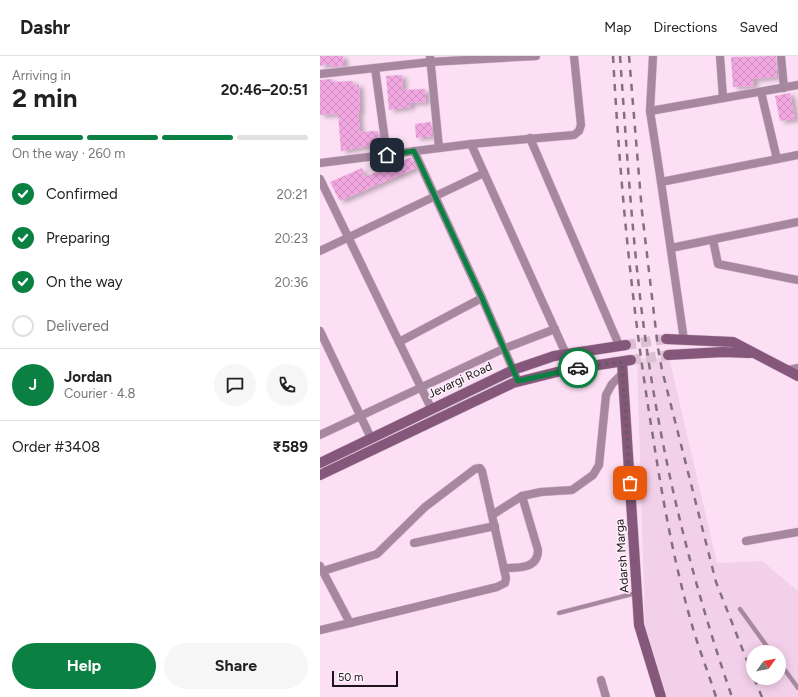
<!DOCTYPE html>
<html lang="en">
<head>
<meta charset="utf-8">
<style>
	body { margin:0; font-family:Figtree,sans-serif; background:#f6f6f6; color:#222; height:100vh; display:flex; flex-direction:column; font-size:15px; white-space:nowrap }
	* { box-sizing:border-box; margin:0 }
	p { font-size:13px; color:#767676 }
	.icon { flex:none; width:22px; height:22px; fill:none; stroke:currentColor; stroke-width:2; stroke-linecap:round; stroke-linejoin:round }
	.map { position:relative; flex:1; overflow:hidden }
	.drawer { display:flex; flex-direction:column; background:#fff; width:320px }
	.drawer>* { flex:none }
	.needle { width:26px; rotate:57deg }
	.buttons { position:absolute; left:426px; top:589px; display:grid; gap:8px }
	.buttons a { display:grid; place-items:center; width:40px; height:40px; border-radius:50%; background:#fff; box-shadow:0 2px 10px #0003; font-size:20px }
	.scale { position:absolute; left:12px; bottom:10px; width:66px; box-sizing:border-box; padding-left:4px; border:2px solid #1d131a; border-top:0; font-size:11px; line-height:14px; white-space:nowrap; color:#1d131a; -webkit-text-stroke:3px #fef2fb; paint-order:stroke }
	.pin { position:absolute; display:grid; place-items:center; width:34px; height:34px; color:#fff; margin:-17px; border-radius:8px; box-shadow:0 2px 6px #0006 }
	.courier { position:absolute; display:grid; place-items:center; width:40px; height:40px; margin:-20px; border:3px solid #0b8043; border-radius:50%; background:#fff; color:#222; box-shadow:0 1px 5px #0007 }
	.summary em { font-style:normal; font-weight:700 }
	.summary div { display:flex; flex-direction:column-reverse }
	.summary { display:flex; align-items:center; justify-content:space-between; height:68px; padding:0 12px }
	h1 { font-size:26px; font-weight:700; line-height:30px }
	.bar { display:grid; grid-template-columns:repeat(4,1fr); gap:6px 4px; align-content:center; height:48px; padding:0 12px }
	.bar i { height:5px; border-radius:3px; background:#e0e0e0 }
	.bar .selected { background:#0b8043 }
	.bar p { grid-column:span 4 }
	.line { display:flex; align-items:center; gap:10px; padding:0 12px; border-top:1px solid #e0e0e0 }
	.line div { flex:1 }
	.round { display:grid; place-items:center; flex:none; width:42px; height:42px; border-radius:21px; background:#f6f6f6 }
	ol { padding:0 12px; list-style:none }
	li { display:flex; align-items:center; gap:12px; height:44px }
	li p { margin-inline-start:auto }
	li .icon { padding:4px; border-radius:50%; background:#0b8043; color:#fff; stroke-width:4 }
	li:last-child { color:#767676 }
	li i { width:22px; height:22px; border:2px solid #e0e0e0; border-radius:50% }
	.cta { display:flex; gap:8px; margin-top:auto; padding:8px 12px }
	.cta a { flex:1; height:46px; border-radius:24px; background:#0b8043; color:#fff; font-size:16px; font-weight:700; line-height:46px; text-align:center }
	.cta a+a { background:#f6f6f6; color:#222 }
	header { display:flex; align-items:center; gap:24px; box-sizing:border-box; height:56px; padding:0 20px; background:#fff; border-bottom:1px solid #e0e0e0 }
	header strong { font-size:19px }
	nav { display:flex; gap:22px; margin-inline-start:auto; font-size:14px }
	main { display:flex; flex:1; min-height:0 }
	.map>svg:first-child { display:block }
	.built { fill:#f3d0ea; fill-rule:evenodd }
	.building { fill:url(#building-cross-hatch); filter:url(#shadow) }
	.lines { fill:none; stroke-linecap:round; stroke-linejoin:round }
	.secondary-tunnel { stroke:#dbc0d3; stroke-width:10; stroke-dasharray:10 5; stroke-linecap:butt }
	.service-casing { stroke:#d8bed1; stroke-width:5 }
	.minor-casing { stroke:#d8bed1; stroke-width:9 }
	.secondary-casing { stroke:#d8bed1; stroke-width:11 }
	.service { stroke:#a7879f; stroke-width:4 }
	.minor { stroke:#a7879f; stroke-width:8 }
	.secondary { stroke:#85587b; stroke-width:10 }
	.rail { stroke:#83707e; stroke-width:2.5; stroke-dasharray:7 7; stroke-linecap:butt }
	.done { stroke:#6b5a66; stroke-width:4; stroke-dasharray:0 7.2 }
	.route { stroke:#0b8043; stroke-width:5 }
	.labels { text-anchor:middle; stroke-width:3; stroke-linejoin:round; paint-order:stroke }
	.street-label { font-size:12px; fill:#1d131a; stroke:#fef2fb }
</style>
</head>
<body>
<header>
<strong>Dashr</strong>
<nav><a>Map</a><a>Directions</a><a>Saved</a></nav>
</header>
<main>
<section class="drawer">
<div class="summary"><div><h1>2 min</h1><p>Arriving in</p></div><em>20:46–20:51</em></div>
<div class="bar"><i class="selected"></i><i class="selected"></i><i class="selected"></i><i></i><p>On the way · 260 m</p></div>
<ol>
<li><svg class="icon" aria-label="check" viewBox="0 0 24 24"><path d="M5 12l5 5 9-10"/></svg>Confirmed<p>20:21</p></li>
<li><svg class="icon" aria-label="check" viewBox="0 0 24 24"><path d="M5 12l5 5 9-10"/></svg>Preparing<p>20:23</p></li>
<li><svg class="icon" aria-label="check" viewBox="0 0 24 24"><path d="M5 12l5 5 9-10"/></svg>On the way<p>20:36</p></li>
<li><i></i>Delivered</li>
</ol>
<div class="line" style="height:72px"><b class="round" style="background:#0b8043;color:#fff">J</b><div><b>Jordan</b><p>Courier · 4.8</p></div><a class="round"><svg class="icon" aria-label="chat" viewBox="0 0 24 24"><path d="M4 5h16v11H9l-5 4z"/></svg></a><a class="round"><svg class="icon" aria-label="phone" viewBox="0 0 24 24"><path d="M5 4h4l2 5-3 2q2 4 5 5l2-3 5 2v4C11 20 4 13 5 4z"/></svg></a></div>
<div class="line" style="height:52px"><div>Order #3408</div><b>₹589</b></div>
<div class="cta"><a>Help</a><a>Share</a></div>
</section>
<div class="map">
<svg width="478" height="641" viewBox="0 0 478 641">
	<defs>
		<pattern id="building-cross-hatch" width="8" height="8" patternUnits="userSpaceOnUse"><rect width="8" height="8" fill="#f1a7e0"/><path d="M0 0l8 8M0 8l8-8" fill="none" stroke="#ce8fc0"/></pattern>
		<filter id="shadow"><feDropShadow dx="4.5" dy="2.5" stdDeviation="2" flood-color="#0004"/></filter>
	</defs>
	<rect width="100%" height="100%" fill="#fcdff4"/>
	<path class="built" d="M349,301l48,206 45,-2 36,30v106h-131l-22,-72 -8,-266zM433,596h26v26h-26z"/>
	<g class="building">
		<polygon points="0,0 23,0 24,10 10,11 10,8 0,10"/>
		<polygon points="456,0 457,21 433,23 434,30 413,31 411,1"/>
		<polygon points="82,19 83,34 105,33 106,46 90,47 91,51 69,54 66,20"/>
		<polygon points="12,23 13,26 33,25 34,30 39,28 40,56 38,57 40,76 58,75 60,88 21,95 18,58 0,59 0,24"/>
		<polygon points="470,37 475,63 460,65 455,40"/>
		<polygon points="111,66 112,80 96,82 95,68"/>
		<polygon points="91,101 96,112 20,145 10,126 42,112 45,121"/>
	</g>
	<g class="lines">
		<g class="secondary-tunnel">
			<polyline points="306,289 346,283"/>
			<polyline points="311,304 348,299"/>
		</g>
		<defs>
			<g id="service">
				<polyline points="420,553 451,596"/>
				<polyline points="239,557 316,537"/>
				<polyline points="459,606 478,632"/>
			</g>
			<g id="minor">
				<polyline points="110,0 119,92"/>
				<polyline points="333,0 330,55 341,126"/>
				<polyline points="400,0 403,42"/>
				<polyline points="461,0 464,32"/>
				<polyline points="55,12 67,99"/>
				<polyline points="0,18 110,6 216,0"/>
				<polyline points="441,36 457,103"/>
				<polyline points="330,55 478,29"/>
				<polyline points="210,82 299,289"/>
				<polyline points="151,88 246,298"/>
				<polyline points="94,95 162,242 198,325"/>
				<polyline points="0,107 151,88 254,79 259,75 261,69 254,0"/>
				<polyline points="0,123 111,352"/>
				<polyline points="393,184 398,208 478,224"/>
				<polyline points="351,192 478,166"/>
				<polyline points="0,195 164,117"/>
				<polyline points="0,275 51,382"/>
				<polyline points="364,284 341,126 478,99"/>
				<polyline points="79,286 162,242"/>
				<polyline points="468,314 478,312"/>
				<polyline points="0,379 183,293 235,273"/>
				<polyline points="172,459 202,440 221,436 252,434 273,419 279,409 286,339 292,328 303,317"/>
				<polyline points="426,485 478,476"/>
				<polyline points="94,487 175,470"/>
				<path d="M184,512c14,0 34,1 34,-18l-16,-54"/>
				<polyline points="3,515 57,498 105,451 155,413 160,412 162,415 186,522 185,527 177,531 30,567"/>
				<polyline points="0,574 30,567 0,510"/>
				<polyline points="281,624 286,641"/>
			</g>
			<g id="secondary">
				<polyline points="346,283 413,286 478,320"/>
				<polyline points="348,299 403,296 430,297"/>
				<polyline points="302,306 319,569 341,641"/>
				<polyline points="0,407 193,314 234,300 306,289"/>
				<polyline points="0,419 193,327 245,314 311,304"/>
			</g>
		</defs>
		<use href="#service" class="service-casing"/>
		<use href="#minor" class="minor-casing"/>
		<use href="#secondary" class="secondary-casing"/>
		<use href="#service" class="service"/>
		<use href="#minor" class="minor"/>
		<use href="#secondary" class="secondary"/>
		<g class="rail">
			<path d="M293,0c7,128 19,254 40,381 10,65 22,131 41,195 7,22 15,43 22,65"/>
			<path d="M300,0c6,83 11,166 21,249 16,134 47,265 91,392"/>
			<polyline points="309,0 322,156 338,292 342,314 396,526 433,620"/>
			<polyline points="434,622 442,641"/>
		</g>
	</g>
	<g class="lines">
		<polyline class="done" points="258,312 302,306 310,427"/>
		<polyline class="route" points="67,99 94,95 162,242 198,325 258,312"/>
	</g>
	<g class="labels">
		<g class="street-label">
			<text transform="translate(140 324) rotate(-25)" y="4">Jevargi Road</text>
			<text transform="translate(302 500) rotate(-94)" y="4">Adarsh Marga</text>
		</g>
	</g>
</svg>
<div class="buttons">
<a><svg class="needle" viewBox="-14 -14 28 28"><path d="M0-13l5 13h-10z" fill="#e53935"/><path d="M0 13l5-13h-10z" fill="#767676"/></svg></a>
</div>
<div class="scale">50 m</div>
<div class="pin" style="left:310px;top:427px;background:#ea580c"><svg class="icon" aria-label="bag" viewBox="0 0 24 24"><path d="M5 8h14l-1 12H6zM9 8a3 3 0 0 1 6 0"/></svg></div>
<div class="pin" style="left:67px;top:99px;background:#1f2937"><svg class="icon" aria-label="home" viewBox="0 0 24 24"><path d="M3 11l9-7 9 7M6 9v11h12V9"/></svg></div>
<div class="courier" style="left:258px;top:312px"><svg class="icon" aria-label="car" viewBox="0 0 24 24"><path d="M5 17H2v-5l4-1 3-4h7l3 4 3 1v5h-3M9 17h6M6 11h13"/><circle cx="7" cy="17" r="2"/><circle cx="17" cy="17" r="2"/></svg></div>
</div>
</main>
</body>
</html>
